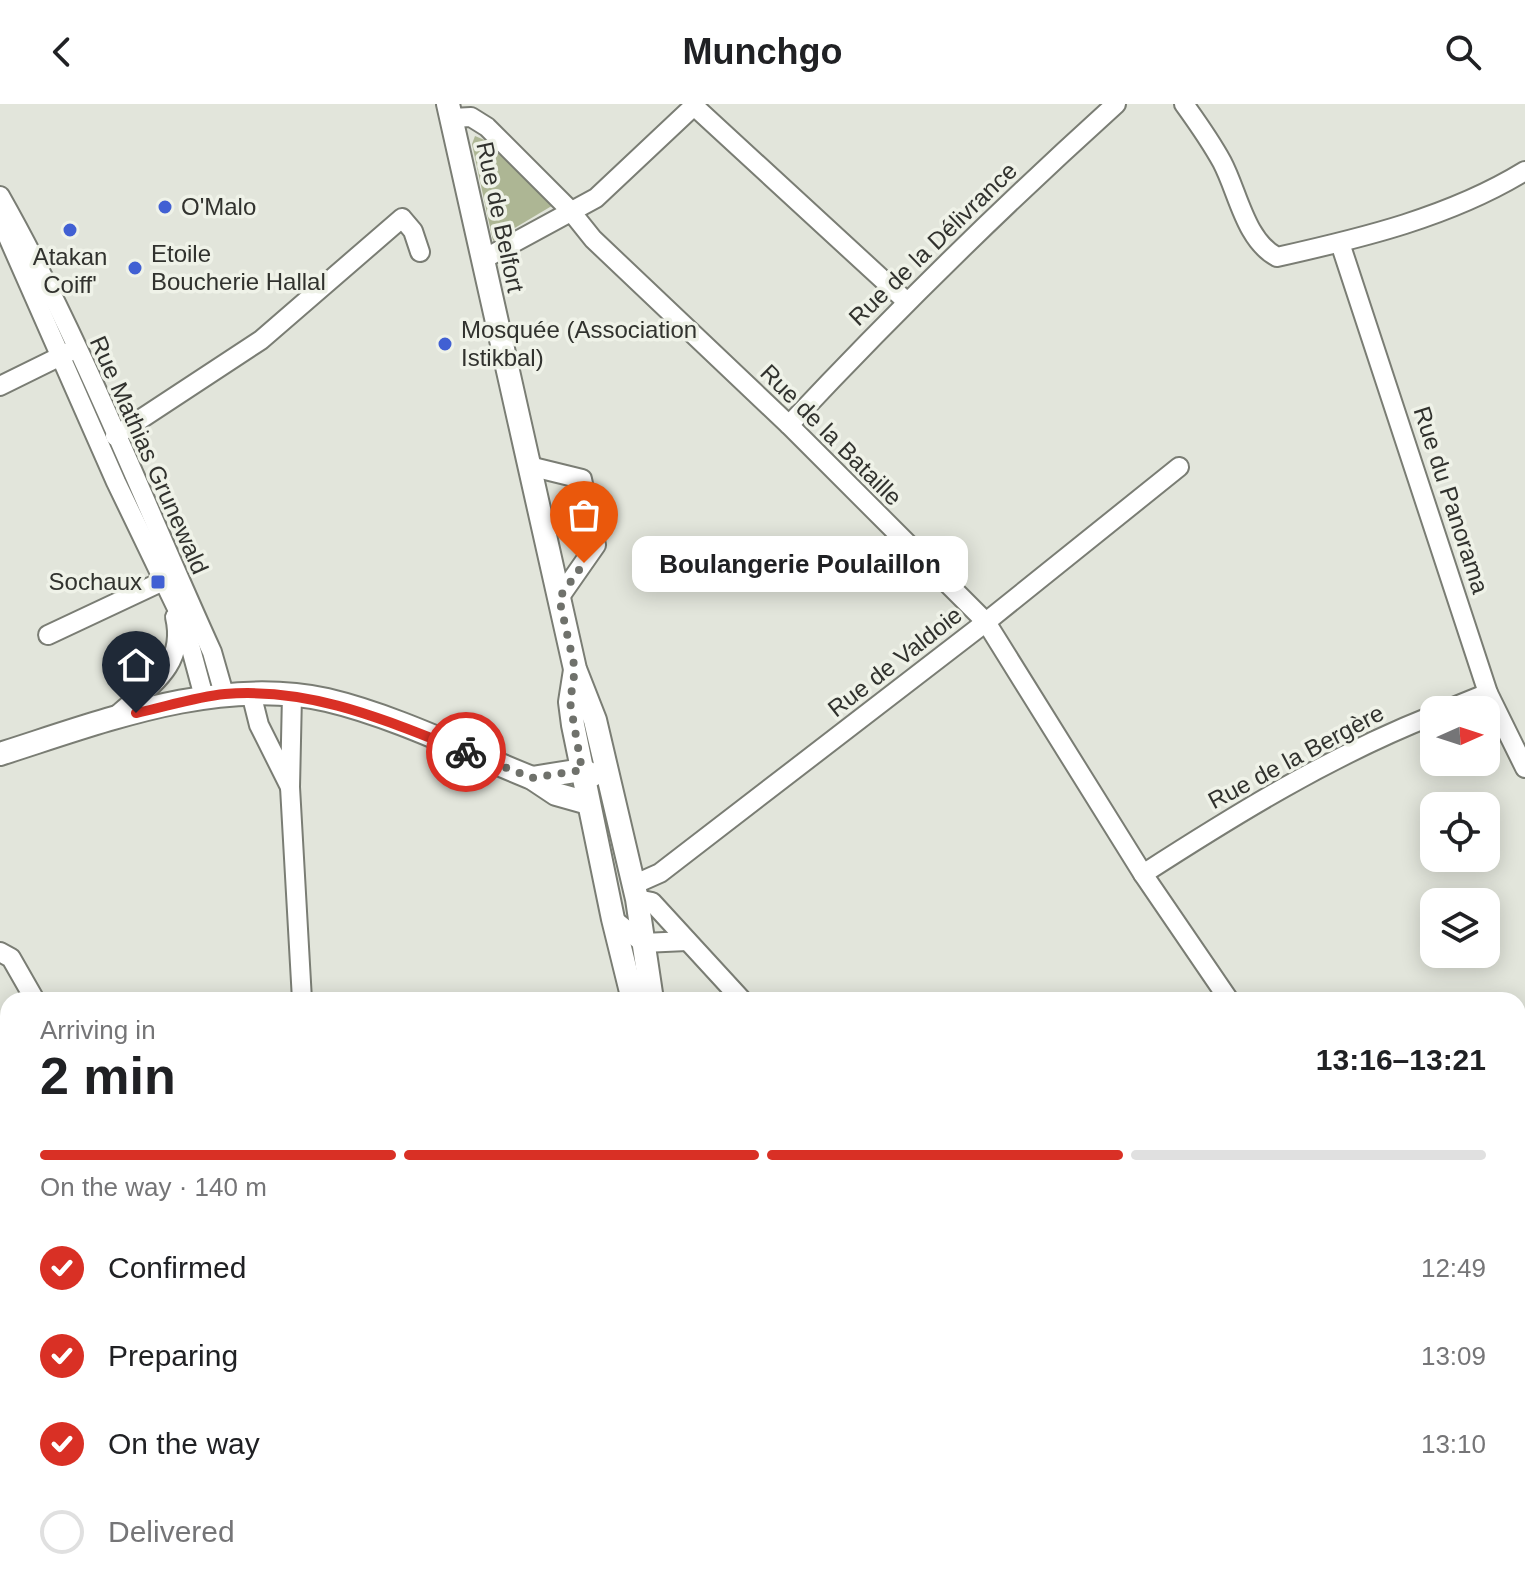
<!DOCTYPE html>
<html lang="en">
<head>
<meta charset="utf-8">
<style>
	body { margin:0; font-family:Helvetica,sans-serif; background:#f6f6f6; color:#202124; height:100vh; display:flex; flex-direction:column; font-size:30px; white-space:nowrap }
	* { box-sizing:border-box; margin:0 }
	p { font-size:26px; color:#757577 }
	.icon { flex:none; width:44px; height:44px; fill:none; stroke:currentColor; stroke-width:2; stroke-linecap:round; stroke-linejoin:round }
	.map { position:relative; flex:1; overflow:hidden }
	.details { position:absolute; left:0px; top:888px; width:1526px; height:600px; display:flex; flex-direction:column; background:#fff; border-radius:24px 24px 0 0; box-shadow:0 4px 20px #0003 }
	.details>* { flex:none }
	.needle { width:52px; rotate:87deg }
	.controls { position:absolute; left:1420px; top:592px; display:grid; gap:16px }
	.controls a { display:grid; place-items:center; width:80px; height:80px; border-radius:16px; background:#fff; box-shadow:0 4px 20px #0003; font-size:40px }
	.pin { position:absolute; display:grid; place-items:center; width:68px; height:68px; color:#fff; margin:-82px -34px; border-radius:50% 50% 50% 0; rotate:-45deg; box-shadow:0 0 8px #0007 }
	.pin .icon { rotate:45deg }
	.courier { position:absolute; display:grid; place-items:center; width:80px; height:80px; margin:-40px; border:6px solid #d93025; border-radius:50%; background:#fff; color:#222; box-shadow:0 2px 10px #0007 }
	.bubble { position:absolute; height:56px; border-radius:16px; background:#fff; box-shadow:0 4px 20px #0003; font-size:26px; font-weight:600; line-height:56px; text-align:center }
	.headline em { font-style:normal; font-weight:600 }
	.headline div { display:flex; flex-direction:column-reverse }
	.headline { display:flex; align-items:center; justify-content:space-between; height:136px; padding:0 40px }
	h1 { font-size:52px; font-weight:600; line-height:60px }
	.bar { display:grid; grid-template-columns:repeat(4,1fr); gap:12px 8px; align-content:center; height:96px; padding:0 40px }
	.bar i { height:10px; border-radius:6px; background:#e0e0e0 }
	.bar .selected { background:#d93025 }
	.bar p { grid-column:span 4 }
	ol { padding:0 40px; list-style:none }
	li { display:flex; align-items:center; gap:24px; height:88px }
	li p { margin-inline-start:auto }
	li .icon { padding:8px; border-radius:50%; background:#d93025; color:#fff; stroke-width:4 }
	li:last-child { color:#757577 }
	li i { width:44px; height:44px; border:4px solid #e0e0e0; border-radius:50% }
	header { display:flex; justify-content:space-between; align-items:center; height:104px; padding:0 40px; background:#fff; font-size:36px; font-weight:600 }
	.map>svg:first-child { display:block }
	.green { fill:#adb694 }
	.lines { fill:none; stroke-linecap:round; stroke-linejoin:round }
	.minor-casing { stroke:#7a7d74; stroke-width:22 }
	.major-casing { stroke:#7a7d74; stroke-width:26 }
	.minor { stroke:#fff; stroke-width:18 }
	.major { stroke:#fff; stroke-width:22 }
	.done { stroke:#6f716b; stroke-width:8; stroke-dasharray:0 14.4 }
	.route { stroke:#d93025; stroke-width:10 }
	.poi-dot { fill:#4160d3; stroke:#eff2e8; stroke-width:3 }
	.labels { text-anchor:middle; stroke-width:7; stroke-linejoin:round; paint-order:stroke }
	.poi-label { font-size:24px; fill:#31322e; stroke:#eff2e8; text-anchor:start }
	.street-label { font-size:24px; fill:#31322e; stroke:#eff2e8 }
</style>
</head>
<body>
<header><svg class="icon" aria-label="back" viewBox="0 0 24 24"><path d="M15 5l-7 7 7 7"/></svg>Munchgo<svg class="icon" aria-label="search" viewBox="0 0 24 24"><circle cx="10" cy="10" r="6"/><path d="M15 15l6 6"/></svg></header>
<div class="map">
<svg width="1525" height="1488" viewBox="0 0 1525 1488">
	<rect width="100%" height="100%" fill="#e2e5db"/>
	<polygon class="green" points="475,32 487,37 555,100 493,137 472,40"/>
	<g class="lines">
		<defs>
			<g id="minor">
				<path d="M1184,0c13,18 27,38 38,58 16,30 23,78 55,95 85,-19 173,-40 248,-86"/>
				<polyline points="694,2 906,197"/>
				<polyline points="452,14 471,13 487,23 569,105 593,135 789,321 986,518 1143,770 1229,896"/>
				<path d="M0,92c82,145 143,304 212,456l12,42"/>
				<polyline points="0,115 116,378 184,519 204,593"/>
				<polyline points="1340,139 1488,589 1525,664"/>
				<polyline points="482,156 596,94 696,0"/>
				<polyline points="0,282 69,248"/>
				<path d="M789,321c105,-112 213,-218 327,-321"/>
				<polyline points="115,332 261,236 402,114 413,127 420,148"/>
				<polyline points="529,362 582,375 596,441 559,494"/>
				<polyline points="48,531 163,477"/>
				<polyline points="251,589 259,621 290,683 292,591"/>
				<polyline points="1446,606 1488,589"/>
				<path d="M115,613c31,-29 72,-49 60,-100"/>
				<polyline points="290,683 302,896"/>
				<path d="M1143,770c93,-60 187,-118 291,-159"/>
				<polyline points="633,781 660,769 986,518 1179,363"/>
				<polyline points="637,795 652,798 742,896"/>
				<polyline points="613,815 643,839 687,837"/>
				<polyline points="0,848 11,854 35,896"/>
				<polyline points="0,1009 8,1007"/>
				<polyline points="1518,1284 1525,1293"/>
				<polyline points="0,1372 8,1368"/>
				<polyline points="168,1480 168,1488"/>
				<polyline points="325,1480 326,1488"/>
				<polyline points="1006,1480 1011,1488"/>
				<polyline points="1327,1480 1335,1488"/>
				<polyline points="492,1488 492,1480"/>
				<polyline points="647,1488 648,1480"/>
				<polyline points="1373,1488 1383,1480"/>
			</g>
			<g id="major">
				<polyline points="448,0 575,565 595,616 637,795 652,896"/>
				<polyline points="575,566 570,598 573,621 613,815 633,896"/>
				<path d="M0,650c104,-33 217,-78 327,-54 68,16 140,52 205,78l24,16 32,9"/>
				<polyline points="532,674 582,666 593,671"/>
				<polyline points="1046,1480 1053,1488"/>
				<polyline points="1075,1480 1082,1488"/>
			</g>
		</defs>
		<use href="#minor" class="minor-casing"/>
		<use href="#major" class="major-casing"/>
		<use href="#minor" class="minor"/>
		<use href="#major" class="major"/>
	</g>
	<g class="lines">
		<polyline class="done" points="466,648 532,674 582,666 570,598 575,565 559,494 584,459"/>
		<path class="route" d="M136,609c29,-6 59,-16 89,-19 88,-7 162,27 241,58"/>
	</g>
	<g class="poi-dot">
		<circle cx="165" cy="103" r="8"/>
		<circle cx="70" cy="126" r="8"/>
		<circle cx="135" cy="164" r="8"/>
		<circle cx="445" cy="240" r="8"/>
		<rect x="150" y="470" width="16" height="16" rx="4"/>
	</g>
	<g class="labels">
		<g class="poi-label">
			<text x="181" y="111">O'Malo</text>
			<text x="151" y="158">Etoile<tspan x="151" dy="28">Boucherie Hallal</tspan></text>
			<text x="70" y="161" text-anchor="middle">Atakan<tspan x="70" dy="28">Coiff'</tspan></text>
			<text x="461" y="234">Mosquée (Association<tspan x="461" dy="28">Istikbal)</tspan></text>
			<text x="142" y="486" text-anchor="end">Sochaux</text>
		</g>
		<g class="street-label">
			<text transform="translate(500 113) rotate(78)" y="8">Rue de Belfort</text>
			<text transform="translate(933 140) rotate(-44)" y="8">Rue de la Délivrance</text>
			<text transform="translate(831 331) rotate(45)" y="8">Rue de la Bataille</text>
			<text transform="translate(149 351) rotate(66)" y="8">Rue Mathias Grunewald</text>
			<text transform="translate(1451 396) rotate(72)" y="8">Rue du Panorama</text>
			<text transform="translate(895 558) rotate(-38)" y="8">Rue de Valdoie</text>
			<text transform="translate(1296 653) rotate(-28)" y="8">Rue de la Bergère</text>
		</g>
	</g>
</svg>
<div class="controls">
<a><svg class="needle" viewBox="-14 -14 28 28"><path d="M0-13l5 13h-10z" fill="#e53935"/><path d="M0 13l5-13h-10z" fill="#757577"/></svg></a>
<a><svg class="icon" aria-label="locate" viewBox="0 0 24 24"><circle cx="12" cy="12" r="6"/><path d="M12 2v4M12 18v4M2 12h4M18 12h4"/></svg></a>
<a><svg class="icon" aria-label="layers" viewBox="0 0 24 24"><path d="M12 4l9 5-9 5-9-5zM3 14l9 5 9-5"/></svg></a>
</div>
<div class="pin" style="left:584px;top:459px;background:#ea580c"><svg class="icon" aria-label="bag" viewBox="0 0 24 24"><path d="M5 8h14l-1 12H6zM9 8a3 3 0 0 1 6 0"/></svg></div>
<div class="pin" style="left:136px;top:609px;background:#1f2937"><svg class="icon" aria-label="home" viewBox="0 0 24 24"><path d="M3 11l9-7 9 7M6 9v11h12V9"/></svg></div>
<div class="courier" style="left:466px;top:648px"><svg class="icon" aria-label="bike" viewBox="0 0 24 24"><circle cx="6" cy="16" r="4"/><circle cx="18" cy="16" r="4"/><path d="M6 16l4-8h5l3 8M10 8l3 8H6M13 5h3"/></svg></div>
<div class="bubble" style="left:632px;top:432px;width:336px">Boulangerie Poulaillon</div>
<section class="details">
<div class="headline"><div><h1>2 min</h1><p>Arriving in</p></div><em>13:16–13:21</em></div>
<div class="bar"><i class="selected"></i><i class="selected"></i><i class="selected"></i><i></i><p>On the way · 140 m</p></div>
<ol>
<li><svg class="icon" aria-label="check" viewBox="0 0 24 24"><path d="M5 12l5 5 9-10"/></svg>Confirmed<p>12:49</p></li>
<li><svg class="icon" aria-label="check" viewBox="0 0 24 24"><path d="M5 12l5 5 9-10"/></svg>Preparing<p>13:09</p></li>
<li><svg class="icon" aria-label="check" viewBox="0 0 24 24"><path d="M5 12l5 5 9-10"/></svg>On the way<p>13:10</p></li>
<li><i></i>Delivered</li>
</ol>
</section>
</div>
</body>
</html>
